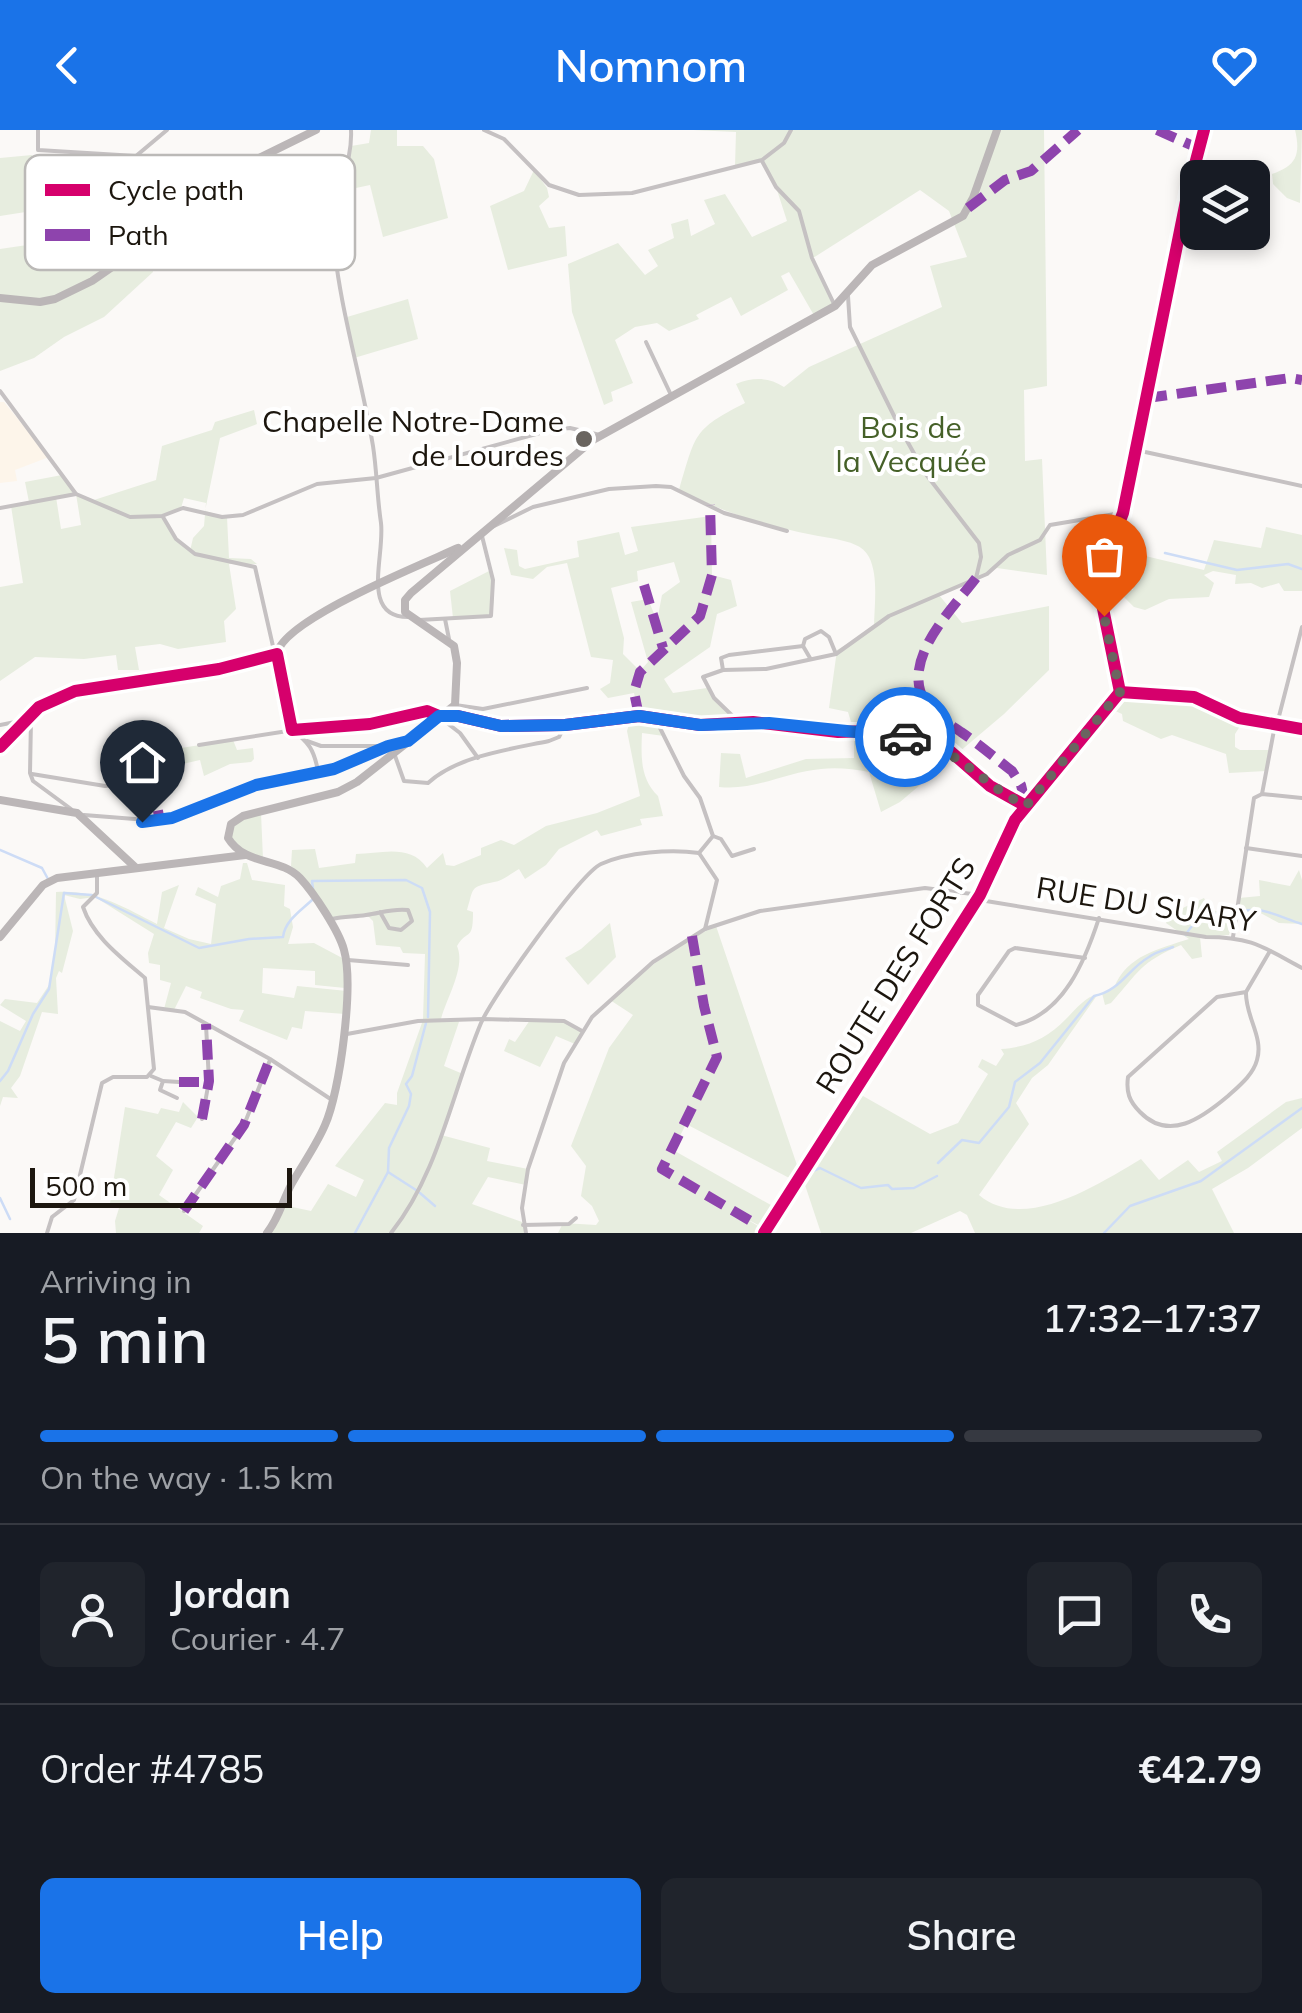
<!DOCTYPE html>
<html lang="en">
<head>
<meta charset="utf-8">
<style>
	body { margin:0; font-family:Mulish,sans-serif; background:#20242c; color:#f1f3f6; height:100vh; display:flex; flex-direction:column; font-size:38px; white-space:nowrap }
	* { box-sizing:border-box; margin:0 }
	p { font-size:32px; color:#9ea1a6 }
	.icon { flex:none; width:55px; height:55px; fill:none; stroke:currentColor; stroke-width:2; stroke-linecap:round; stroke-linejoin:round }
	.map { position:relative; height:1103px; overflow:hidden }
	.side { display:flex; flex-direction:column; background:#171b24; flex:1 }
	.side>* { flex:none }
	.tools { position:absolute; left:1180px; top:30px; display:grid; gap:20px }
	.tools a { display:grid; place-items:center; width:90px; height:90px; border-radius:15px; background:#171b24; box-shadow:0 5px 15px #0003; font-size:50px }
	.scale { position:absolute; left:30px; bottom:25px; width:262px; box-sizing:border-box; padding-left:10px; border:5px solid #1c160e; border-top:0; font-size:28px; line-height:35px; white-space:nowrap; color:#1c160e; -webkit-text-stroke:8px #fff; paint-order:stroke }
	.pin { position:absolute; display:grid; place-items:center; width:85px; height:85px; color:#fff; margin:-102px -42px; border-radius:50% 50% 50% 0; rotate:-45deg; box-shadow:0 0 10px #0007 }
	.pin .icon { rotate:45deg }
	.courier { position:absolute; display:grid; place-items:center; width:100px; height:100px; margin:-50px; border:8px solid #1a73e8; border-radius:50%; background:#fff; color:#222; box-shadow:0 2px 12px #0007 }
	.head em { font-style:normal; font-weight:600 }
	.head div { display:flex; flex-direction:column-reverse }
	.head { display:flex; align-items:center; justify-content:space-between; height:170px; padding:0 40px }
	h1 { font-size:65px; font-weight:600; line-height:75px }
	.bar { display:grid; grid-template-columns:repeat(4,1fr); gap:15px 10px; align-content:center; height:120px; padding:0 40px }
	.bar i { height:12px; border-radius:8px; background:#363941 }
	.bar .on { background:#1a73e8 }
	.bar p { grid-column:span 4 }
	.line { display:flex; align-items:center; gap:25px; padding:0 40px; border-top:2px solid #363941 }
	.line div { flex:1 }
	.round { display:grid; place-items:center; flex:none; width:105px; height:105px; border-radius:15px; background:#20242c }
	.action { display:flex; gap:20px; margin-top:auto; padding:20px 40px }
	.action a { flex:1; height:115px; border-radius:15px; background:#1a73e8; color:#fff; font-size:40px; font-weight:600; line-height:115px; text-align:center }
	.action a+a { background:#20242c; color:#f1f3f6 }
	header { display:flex; justify-content:space-between; align-items:center; height:130px; padding:0 40px; background:#1a73e8; color:#fff; font-size:45px; font-weight:600 }
	.map>svg:first-child { display:block }
	.built { fill:#fdf5ea }
	.green { fill:#e7eddf; fill-rule:evenodd }
	.lines { fill:none; stroke-linecap:round; stroke-linejoin:round }
	.stream { stroke:#cddcf6; stroke-width:2.5 }
	.street { stroke:#c5c1c2; stroke-width:4 }
	.secondary { stroke:#bbb6b7; stroke-width:8 }
	.quiet { stroke:#8e44ad; stroke-width:10; stroke-dasharray:20 10; stroke-linecap:butt }
	.cycleway-casing { stroke:#fff; stroke-width:19 }
	.cycleway { stroke:#d6006c; stroke-width:12 }
	.done { stroke:#6a6560; stroke-width:10; stroke-dasharray:0 18 }
	.route { stroke:#1a73e8; stroke-width:12 }
	.poi-dot { fill:#6a6560; stroke:#fff; stroke-width:4 }
	.labels { text-anchor:middle; stroke-width:8; stroke-linejoin:round; paint-order:stroke }
	.poi-label { font-size:30px; fill:#1c160e; stroke:#fff; text-anchor:end }
	.park-label { font-size:30px; fill:#456028; stroke:#fff }
	.street-label { font-size:30px; fill:#1c160e; stroke:#fff }
	.key { fill:#fff; stroke:#bbb9b7; stroke-width:2.5 }
	.key-label { font-size:28px; fill:#1c160e }
</style>
</head>
<body>
<header><svg class="icon" aria-label="back" viewBox="0 0 24 24"><path d="M15 5l-7 7 7 7"/></svg>Nomnom<svg class="icon" aria-label="heart" viewBox="0 0 24 24"><path d="M12 20l-8-8c-3-5 5-10 8-4 3-6 11-1 8 4z"/></svg></header>
<div class="map">
<svg width="1302" height="1103" viewBox="0 0 1302 1103">
	<rect width="100%" height="100%" fill="#fbf9f7"/>
	<polygon class="built" points="0,272 4,272 49,327 15,340 17,351 0,353"/>
	<g class="green">
		<polygon points="371,0 397,0 397,16 423,16 434,29 448,88 383,107 370,55 342,61 351,16 369,13"/>
		<path d="M693,0h351l3,256 -23,4 1,71 17,-2 5,116 -50,-7 -58,27 23,28 87,-17v64l-45,44 -104,88 -19,10 -12,-40c-15,-3 -33,-5 -48,-3 -35,3 -66,22 -102,18l2,-34 19,1 6,24 60,-19 48,-1v-26l-6,-20 -19,-4 8,-58 37,-22c0,-21 5,-51 -5,-71 -6,-12 -20,-15 -33,-18 -56,-9 -106,-23 -157,-49 17,-56 13,-60 66,-87l-9,-19c17,-7 33,-7 48,3l25,-20 133,-60 -12,-41 37,-9 -18,-46 -29,-21 -107,68 22,48 -20,11 -26,-45 -8,4 7,14 -47,26 -10,-19 -35,18 3,4 -30,12 -12,-8 -22,4 -20,13 18,43 -22,9 2,9 -9,4 -32,-93 -4,-48 50,-21 27,32 13,-9 -10,-16 26,-12 -3,-14 17,-5 3,17 24,-12 -11,-24 21,-6 27,43 35,-16 -11,-34 -14,-26 -27,5 1,-34z"/>
		<path d="M1295,0h7l-2,73 -13,-5 -14,-14 -1,-10c24,-8 29,-19 23,-44z"/>
		<polygon points="32,25 39,49 149,47 171,82 151,117 153,142 104,187 64,207 34,228 0,241 0,119 34,114 107,86 115,68 0,86 0,28"/>
		<polygon points="534,40 547,58 549,67 539,76 549,98 565,96 567,126 508,140 490,76 524,61"/>
		<polygon points="408,169 418,209 354,228 347,187"/>
		<path d="M254,280l3,14 -37,14 -15,73 22,6 2,41 22,1 6,5h-28l7,45 -12,12 2,21 -48,7 -18,-5 -25,3 4,23h-21l-2,-15 -32,4 -49,-2 -35,24v-94l23,-4 -12,-77 18,-4 -4,-20 37,-7 14,18 18,7 62,-20 6,-34 50,-16 3,-8zM76,364l5,31 -20,4 -5,-32zM184,368l22,5 -2,23 -11,12 -3,13 -14,-12 -14,-23 19,-8z"/>
		<path d="M711,386l1,59 19,5 6,26 -20,8 -7,33 -46,32 9,14 34,-5 34,35 -25,2 -59,-5 -1,5 8,11 -22,-3c-1,23 -2,46 16,63l5,20 -23,3 2,6 -41,11 -4,-6 -38,19 -13,16 -21,14 -6,-10c-7,4 -17,12 -25,13 -25,5 -20,6 -27,28l6,2c0,30 -5,16 -16,34 9,21 -10,51 -16,73h19l-16,47 19,8 -22,61 49,13 -3,13 41,8 -2,16 -38,-8 -16,27 50,18 4,11h-259l16,-28 28,6 17,-27 28,13 8,-17 -29,-14 50,-63 12,2v-12l26,-73 2,-66 -22,-1 -3,-6 -24,-2 -3,-24 -6,-6 -39,5 -25,-43 -12,-11 1,-16 23,-1 4,19 36,-5 1,-9c24,0 54,-11 71,14l16,-15 3,12 8,1 27,-11v-7l20,-8 13,5 32,-19 51,-13 43,-17 -13,-65 4,-13 8,-3 -5,-22 -26,5 -8,-9 10,-6 3,-23 -22,-3 -24,-94 -20,4 -14,12 -22,-4 -7,-27 13,2 2,16 6,3 54,-12 -2,-16 42,-9 6,23 13,-4 -7,-24zM674,432l6,20 -18,13 -5,26 -9,-22 -17,3 17,60 -8,9 -17,-17 1,-16 -13,-50 27,-7 -1,-10z"/>
		<polygon points="1266,397 1302,405 1302,461 1284,461 1279,453 1262,458 1251,453 1235,454 1236,445 1213,441 1204,445 1214,453 1209,467 1169,469 1145,480 1134,477 1123,466 1103,470 1101,460 1133,460 1137,424 1204,440 1214,410 1261,418"/>
		<polygon points="491,440 494,470 491,487 453,488 450,461"/>
		<polygon points="1122,565 1172,566 1199,572 1242,593 1235,604 1235,617 1240,620 1270,620 1266,641 1229,643 1226,624 1172,605 1161,609 1123,591 1122,584 1109,578"/>
		<path d="M233,610l4,10 16,-2 1,11 -3,3 -21,2 -26,12 -4,-16c-29,7 -70,15 -96,4l18,-7z"/>
		<polygon points="261,683 263,729 246,722 231,709 230,698 236,691"/>
		<path d="M243,733h4l5,17 33,5 -1,21 6,3 3,18 -5,17 26,-1 32,17 -1,28 -30,-3v-14l-52,-3 -1,25 32,5 3,-12 50,5 -2,23 -40,-3 -3,18 -10,-2 -5,13 -48,-19 5,-11 -13,-1 -31,-11 2,-6 -16,-6 -12,24 -10,-1 7,-26 -11,-3v-15l-11,-2 -1,-10 6,-19 -59,-37 -15,2 -16,-4 9,36 -11,42 -3,-2 -3,7 2,36 -16,-2 -22,64 -9,12 7,10 -15,-1 -3,9v-85l20,10 6,-10 -26,-16 5,-6 32,4 12,-18 6,-30 1,-63c39,-3 68,15 101,32l5,-32 17,-7 -15,43 25,11 22,5 5,-40 -21,-9 3,-8 20,10 3,-11 19,-7z"/>
		<polygon points="1299,740 1302,750 1302,794 1279,793 1255,780 1238,785 1239,768 1260,766 1259,750 1290,756"/>
		<path d="M1204,768l6,12 24,4 -5,21 -29,2 2,20 -10,2 -11,-14c-42,18 -41,26 -70,58l-6,2 -3,-12 12,-5c13,-33 45,-39 75,-49l-23,-16 4,-9z"/>
		<polygon points="610,793 616,827 588,855 565,828 581,819"/>
		<path d="M716,796l84,248 -5,7 -109,-57 -13,26 105,59 -12,20 -23,-12 22,13 -2,3h-205l5,-10 33,2 3,-4 -7,-15 -11,-10 5,-30 -15,-20 38,-98 24,-33 -23,-15c34,-29 65,-55 106,-74z"/>
		<path d="M1098,864l-50,71 -16,13 -16,25 13,21 -50,71c45,38 118,-10 162,-36l18,21 29,-20 11,12 23,-11 -5,-9 69,-50 16,-4v30l-54,40 -36,21 22,44h-259l-8,-18 -7,-4 -49,22h-90l-18,-54 53,-87 74,42 28,-11 30,-49 -10,-7 4,-8 14,7 8,-12 -3,-5c27,-2 45,-10 65,-30 10,-10 19,-22 32,-25z"/>
		<polygon points="530,890 564,891 582,901 575,914 556,906 540,937 504,921 509,909 515,912"/>
		<polygon points="183,972 198,987 191,998 176,992 156,1026 173,1040 159,1065 203,1096 199,1103 116,1103 115,1091 120,1075 110,1073 125,977 158,984 161,978 179,982"/>
	</g>
	<g class="lines">
		<g class="stream">
			<polyline points="1165,423 1237,440 1288,434 1302,439"/>
			<polyline points="0,720 42,738 48,749"/>
			<polyline points="313,759 312,751 406,750 422,758 430,782 428,887"/>
			<path d="M64,763l28,2 107,53 50,-9 34,-2c2,-17 19,-27 30,-38"/>
			<path d="M1186,805c10,-23 47,-25 71,-25 14,1 31,10 45,14"/>
			<polyline points="0,951 8,941 33,884 49,859 64,763"/>
			<path d="M938,1033l24,-23 17,3 30,-36 6,-25 25,-19 54,-67c26,-5 34,-27 55,-39 6,-5 16,-7 24,-10"/>
			<polyline points="388,1042 416,1060"/>
			<polyline points="804,1045 820,1038 861,1058 888,1055 892,1059 914,1058 937,1046"/>
			<polyline points="420,1063 435,1076"/>
			<polyline points="0,1068 10,1089"/>
			<polyline points="355,1103 388,1042 389,1018 409,976 411,964 406,954 412,946 426,893"/>
			<polyline points="1104,1103 1130,1076 1201,1051 1302,978"/>
		</g>
		<g class="street">
			<polyline points="38,0 38,20 136,26 167,0"/>
			<path d="M351,0c2,36 -20,70 -18,105 6,72 28,140 40,211 4,26 4,51 8,77 4,33 -21,94 27,94"/>
			<polyline points="484,0 504,9 549,55 579,65 632,63 762,30 784,13 791,0"/>
			<polyline points="762,31 776,57 799,81 812,128 835,176"/>
			<polyline points="848,166 850,197 902,302 925,343 979,413 981,427 976,448"/>
			<polyline points="646,212 671,265"/>
			<polyline points="0,261 76,364 130,387 162,386 183,378 222,387 243,385 317,354 376,348 551,300 570,298 600,305"/>
			<polyline points="1136,320 1302,356"/>
			<polyline points="0,378 76,364"/>
			<polyline points="163,387 176,409 195,424 255,437 292,600"/>
			<polyline points="492,397 533,377 609,359 656,356 671,357 724,383 787,401"/>
			<polyline points="445,489 449,509"/>
			<polyline points="419,490 491,486 493,450 482,406"/>
			<polyline points="803,516 805,509 821,501 829,507 836,524"/>
			<polyline points="723,540 721,528 729,525 803,516 810,528"/>
			<polyline points="1120,562 1097,449 1123,383 1188,61 1204,0"/>
			<polyline points="1120,562 1194,567 1239,588 1302,599"/>
			<polyline points="455,575 483,579 587,558"/>
			<polyline points="456,587 447,593 460,603 478,628"/>
			<polyline points="31,589 30,643 33,651 71,679"/>
			<polyline points="656,590 684,646 700,668 713,706 721,709 732,726 754,719"/>
			<polyline points="741,594 714,568 703,547 723,540 766,539 836,524 889,486 987,444 1008,425 1040,410 1050,395 1121,383"/>
			<polyline points="1277,594 1302,497"/>
			<polyline points="0,595 25,590"/>
			<path d="M292,600c17,12 22,20 26,41"/>
			<polyline points="307,611 321,616 386,616"/>
			<polyline points="199,615 307,598 370,594 423,581 501,596 565,595 639,586 700,595 769,593 838,602 870,601 917,609 950,621 990,656 1026,676"/>
			<path d="M394,623l10,28 24,2c29,-27 83,-34 121,-42l10,-4 6,-12"/>
			<polyline points="32,644 105,656 175,647"/>
			<polyline points="1262,664 1275,595"/>
			<polyline points="84,685 160,691 256,655 334,639 405,611"/>
			<polyline points="1246,718 1302,726"/>
			<polyline points="699,723 717,750 705,799"/>
			<polyline points="699,723 713,706"/>
			<path d="M332,789c12,-3 22,-2 34,-4 15,-2 27,-7 42,-5l4,11 -11,9 -12,-2 -9,-16"/>
			<polyline points="1233,807 1254,668 1262,664 1302,668"/>
			<path d="M1085,828l-70,-10 -6,3 -31,44v10l38,20c48,-12 69,-64 83,-107"/>
			<polyline points="348,830 408,835"/>
			<path d="M1246,862c-1,24 18,45 11,68 -4,15 -18,26 -29,36 -26,22 -59,46 -88,16 -11,-11 -14,-20 -12,-35l89,-80 29,-5 24,-41"/>
			<polyline points="148,877 185,882 270,929 332,970"/>
			<polyline points="347,904 418,891 483,889 564,891 582,901"/>
			<polyline points="151,946 163,951 160,960 177,968"/>
			<polyline points="163,951 179,952"/>
			<polyline points="202,989 209,951 206,895"/>
			<polyline points="184,1081 244,995 270,930"/>
			<polyline points="523,1095 569,1094 576,1088"/>
			<path d="M47,1103l5,-16 22,-17 28,-117 11,-6h34l7,-8 -9,-91c-23,-20 -52,-41 -62,-71l14,-14v-18"/>
			<path d="M391,1103c48,-60 61,-141 90,-210 11,-26 99,-149 120,-159 26,-12 70,-15 98,-11"/>
			<path d="M526,1103l-4,-25 6,-39 36,-106 28,-46 61,-55 52,-33 55,-18 165,-23 55,7 6,6 220,36c46,0 57,10 96,31"/>
			<polyline points="764,1103 980,765 1015,690 1120,562"/>
		</g>
		<g class="secondary">
			<polyline points="0,168 40,172 55,169 92,151 131,124 181,72 202,56 316,0"/>
			<path d="M277,524c5,-34 146,-90 181,-106"/>
			<polyline points="0,617 39,577 75,561 219,539 277,524"/>
			<polyline points="0,670 77,683 135,737"/>
			<polyline points="0,807 43,755 57,748 245,725"/>
			<path d="M267,1103c12,-15 15,-31 24,-48 11,-20 25,-39 34,-60 15,-33 29,-140 19,-175 -5,-19 -30,-57 -44,-72 -20,-21 -55,-12 -72,-40l3,-14 12,-8 95,-24 19,-10 98,-77 2,-42 -3,-17 -49,-34v-12l6,-7 182,-153 242,-134 37,-41 91,-49 10,-18 24,-68"/>
		</g>
		<g class="quiet">
			<polyline points="1157,0 1200,19"/>
			<polyline points="968,78 1005,50 1031,41 1078,0"/>
			<polyline points="1147,268 1290,248 1302,250"/>
			<path d="M976,448c-25,33 -82,87 -46,131 7,9 21,16 31,23 18,12 34,26 51,39l9,14 5,21"/>
			<polyline points="644,455 663,518"/>
			<polyline points="639,586 634,562 640,542 700,486 712,445 710,375"/>
			<polyline points="152,651 160,691"/>
			<polyline points="692,806 704,876 717,927 662,1039 766,1100"/>
			<polyline points="179,952 208,952"/>
			<polyline points="202,989 209,951 206,894"/>
			<polyline points="184,1081 244,995 270,929"/>
		</g>
		<defs>
			<g id="cycleway">
				<polyline points="1120,562 1097,449 1123,383 1188,61 1204,0"/>
				<polyline points="1120,562 1194,567 1239,588 1302,599"/>
				<polyline points="0,617 39,577 75,561 219,539 277,524 292,600 370,594 427,581 439,586 458,586 501,596 565,595 639,586 700,595 753,592 838,602 870,601 917,609 950,621 990,656 1026,676"/>
				<polyline points="764,1103 980,765 1015,690 1120,562"/>
			</g>
		</defs>
		<use href="#cycleway" class="cycleway-casing"/>
		<use href="#cycleway" class="cycleway"/>
	</g>
	<g class="lines">
		<path class="done" d="M905,607c51,9 76,47 121,69l94,-114 -16,-76"/>
		<polyline class="route" points="142,692 172,688 256,655 334,639 388,616 408,611 439,586 458,586 501,596 565,595 639,586 700,595 769,593 905,607"/>
	</g>
	<circle class="poi-dot" cx="584" cy="309" r="10"/>
	<g class="labels">
		<g class="poi-label">
			<text x="564" y="302">Chapelle Notre-Dame<tspan x="564" dy="34">de Lourdes</tspan></text>
		</g>
		<g class="park-label">
			<text x="911" y="308">Bois de<tspan x="911" dy="34">la Vecquée</tspan></text>
		</g>
		<g class="street-label">
			<text transform="translate(1146 775) rotate(9)" y="10">RUE DU SUARY</text>
			<text transform="translate(896 846) rotate(-58)" y="10">ROUTE DES FORTS</text>
		</g>
	</g>
	<rect x="25" y="25" width="330" height="115" rx="15" class="key"/>
	<rect x="45" y="54" width="45" height="12" fill="#d6006c"/>
	<rect x="45" y="99" width="45" height="12" fill="#8e44ad"/>
	<g class="key-label">
		<text x="108" y="70">Cycle path</text>
		<text x="108" y="115">Path</text>
	</g>
</svg>
<div class="tools">
<a><svg class="icon" aria-label="layers" viewBox="0 0 24 24"><path d="M12 4l9 5-9 5-9-5zM3 14l9 5 9-5"/></svg></a>
</div>
<div class="scale">500 m</div>
<div class="pin" style="left:1104px;top:486px;background:#ea580c"><svg class="icon" aria-label="bag" viewBox="0 0 24 24"><path d="M5 8h14l-1 12H6zM9 8a3 3 0 0 1 6 0"/></svg></div>
<div class="pin" style="left:142px;top:692px;background:#1f2937"><svg class="icon" aria-label="home" viewBox="0 0 24 24"><path d="M3 11l9-7 9 7M6 9v11h12V9"/></svg></div>
<div class="courier" style="left:905px;top:607px"><svg class="icon" aria-label="car" viewBox="0 0 24 24"><path d="M5 17H2v-5l4-1 3-4h7l3 4 3 1v5h-3M9 17h6M6 11h13"/><circle cx="7" cy="17" r="2"/><circle cx="17" cy="17" r="2"/></svg></div>
</div>
<section class="side">
<div class="head"><div><h1>5 min</h1><p>Arriving in</p></div><em>17:32–17:37</em></div>
<div class="bar"><i class="on"></i><i class="on"></i><i class="on"></i><i></i><p>On the way · 1.5 km</p></div>
<div class="line" style="height:180px"><a class="round"><svg class="icon" aria-label="person" viewBox="0 0 24 24"><circle cx="12" cy="8" r="4"/><path d="M4 21q1-7 8-7t8 7"/></svg></a><div><b>Jordan</b><p>Courier · 4.7</p></div><a class="round"><svg class="icon" aria-label="chat" viewBox="0 0 24 24"><path d="M4 5h16v11H9l-5 4z"/></svg></a><a class="round"><svg class="icon" aria-label="phone" viewBox="0 0 24 24"><path d="M5 4h4l2 5-3 2q2 4 5 5l2-3 5 2v4C11 20 4 13 5 4z"/></svg></a></div>
<div class="line" style="height:130px"><div>Order #4785</div><b>€42.79</b></div>
<div class="action"><a>Help</a><a>Share</a></div>
</section>
</body>
</html>
